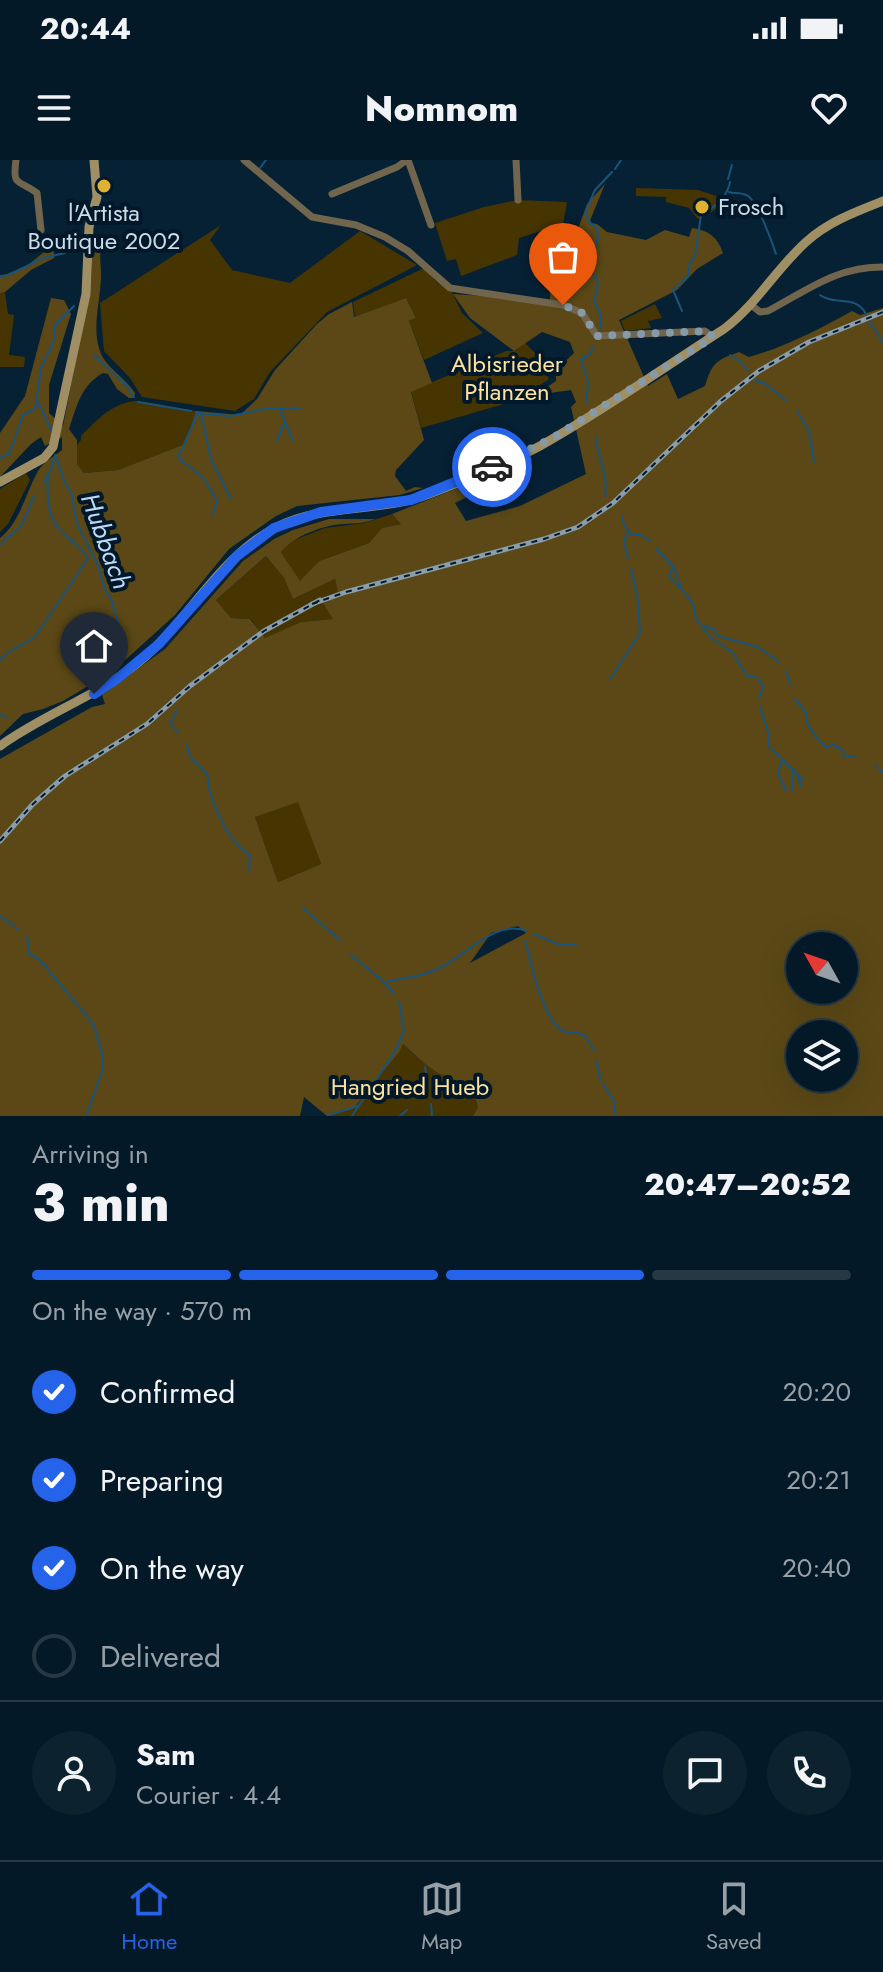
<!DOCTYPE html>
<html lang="en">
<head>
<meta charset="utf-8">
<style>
	body { margin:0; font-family:Jost,sans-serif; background:#0d222f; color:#f1f3f6; height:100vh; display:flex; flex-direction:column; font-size:30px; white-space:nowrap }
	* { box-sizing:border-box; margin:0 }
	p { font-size:26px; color:#97a0a7 }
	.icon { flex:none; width:44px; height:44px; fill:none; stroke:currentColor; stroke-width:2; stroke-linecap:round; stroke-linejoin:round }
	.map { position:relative; height:956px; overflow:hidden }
	.details { display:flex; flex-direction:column; background:#041927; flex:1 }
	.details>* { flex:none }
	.needle { width:52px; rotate:310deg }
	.controls { position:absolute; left:786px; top:772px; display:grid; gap:16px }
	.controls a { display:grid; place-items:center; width:72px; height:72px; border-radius:50%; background:#041927; box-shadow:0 8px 32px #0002,0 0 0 2px #253844; font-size:40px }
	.pin { position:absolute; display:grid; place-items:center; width:68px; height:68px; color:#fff; margin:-82px -34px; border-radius:50% 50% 50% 0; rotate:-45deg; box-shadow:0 0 8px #0007 }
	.pin .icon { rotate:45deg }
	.courier { position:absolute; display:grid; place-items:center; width:80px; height:80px; margin:-40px; border:6px solid #2563eb; border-radius:50%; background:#fff; color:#222; box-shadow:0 2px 10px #0007 }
	.headline em { font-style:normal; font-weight:800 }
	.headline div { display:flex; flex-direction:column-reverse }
	.headline { display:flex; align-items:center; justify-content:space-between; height:136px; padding:0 32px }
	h1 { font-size:52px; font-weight:800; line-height:60px }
	.bar { display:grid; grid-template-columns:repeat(4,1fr); gap:12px 8px; align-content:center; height:96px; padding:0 32px }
	.bar i { height:10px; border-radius:6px; background:#253844 }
	.bar .selected { background:#2563eb }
	.bar p { grid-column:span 4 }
	.line { display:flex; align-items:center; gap:20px; padding:0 32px; border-top:2px solid #253844 }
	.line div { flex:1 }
	.round { display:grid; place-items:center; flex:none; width:84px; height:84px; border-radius:42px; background:#0d222f }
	ol { padding:0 32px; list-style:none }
	li { display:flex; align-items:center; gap:24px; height:88px }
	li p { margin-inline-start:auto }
	li .icon { padding:8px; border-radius:50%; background:#2563eb; color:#fff; stroke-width:4 }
	li:last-child { color:#97a0a7 }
	li i { width:44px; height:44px; border:4px solid #253844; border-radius:50% }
	.status { display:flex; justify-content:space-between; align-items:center; height:56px; padding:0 40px; background:#041927; direction:ltr }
	.status svg { height:22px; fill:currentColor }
	header { display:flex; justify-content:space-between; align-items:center; height:104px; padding:0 32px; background:#041927; font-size:36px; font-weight:800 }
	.tab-bar { display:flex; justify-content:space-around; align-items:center; height:112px; border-top:2px solid #253844; background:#041927; font-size:22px; color:#97a0a7 }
	.tab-bar a { display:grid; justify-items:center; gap:4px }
	.tab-bar .selected { color:#2563eb }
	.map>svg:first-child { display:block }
	.green { fill:#473501 }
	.forest { fill:#5b4816; fill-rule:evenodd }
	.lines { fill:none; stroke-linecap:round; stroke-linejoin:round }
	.stream { stroke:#18547c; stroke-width:2 }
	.street { stroke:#71664d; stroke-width:7 }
	.secondary { stroke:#a08f65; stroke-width:9 }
	.rail-casing { stroke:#899dab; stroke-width:5 }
	.rail { stroke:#00182a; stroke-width:2; stroke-dasharray:6; stroke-linecap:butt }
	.done { stroke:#869aa8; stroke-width:8; stroke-dasharray:0 14.4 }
	.route { stroke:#2563eb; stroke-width:10 }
	.poi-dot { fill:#deb133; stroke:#00182a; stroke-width:3 }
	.labels { text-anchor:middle; stroke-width:8; stroke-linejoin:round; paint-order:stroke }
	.poi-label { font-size:24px; fill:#cbdbe7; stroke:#00182a; text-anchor:start }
	.park-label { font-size:24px; fill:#ffe19a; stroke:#00182a }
	.water-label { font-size:26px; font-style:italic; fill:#bbdaf3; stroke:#00182a }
</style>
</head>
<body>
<div class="status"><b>20:44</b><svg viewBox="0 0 49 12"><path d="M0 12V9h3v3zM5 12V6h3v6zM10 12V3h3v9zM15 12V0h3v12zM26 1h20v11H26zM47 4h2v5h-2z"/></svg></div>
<header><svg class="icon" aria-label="menu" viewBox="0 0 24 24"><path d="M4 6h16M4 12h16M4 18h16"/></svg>Nomnom<svg class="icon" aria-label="heart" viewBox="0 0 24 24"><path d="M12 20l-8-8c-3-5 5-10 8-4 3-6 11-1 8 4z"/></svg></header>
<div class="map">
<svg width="883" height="956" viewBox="0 0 883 956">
	<rect width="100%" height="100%" fill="#062134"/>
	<g class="green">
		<polygon points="636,28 698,30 720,37 718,48 698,59 689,48 666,42 666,37 636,36"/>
		<polygon points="517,40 567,42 563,64 519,78 517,95 461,116 456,99 447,101 435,63 484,47"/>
		<polygon points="221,65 210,80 232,110 290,123 360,71 417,105 327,152 270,212 254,239 235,251 142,237 130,218 104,191 100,143"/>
		<polygon points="424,108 436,121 452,132 462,153 483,173 424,200 409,161 416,158 406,138 355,157 353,142"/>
		<polygon points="5,132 8,154 14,155 9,195 25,197 24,207 0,207 0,133"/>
		<polygon points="655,144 662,158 648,161 651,168 625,171 621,161"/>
		<polygon points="525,183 536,194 549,219 518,240 421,268 411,231 506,191 514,191"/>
		<path d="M138,241l58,10 -11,33 -67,26 -34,3 -7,-9v-19l4,-5v-4c17,-17 32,-34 57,-35z"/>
		<polygon points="26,313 30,320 8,364 0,372 0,329"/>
		<polygon points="392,354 402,364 382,368 369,383 319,401 300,422 281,392 289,382 325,368 364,363"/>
		<polygon points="266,396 284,418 293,439 335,419 340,436 333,459 301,462 265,479 251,459 231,458 216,440"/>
		<polygon points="298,641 321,704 278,722 255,657"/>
		<path d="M402,883c10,9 19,18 30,26 21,16 38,7 46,38l-5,9h-146l26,-7 41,-51z"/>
	</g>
	<g class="forest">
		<path d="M605,24l-16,39 8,1 10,8 39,8 19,-10 24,7 3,-9c17,2 26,10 31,25l-26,16 -20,21 -58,30 29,66 19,-12 11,25 27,-13c7,-24 12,-26 34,-34l10,5c36,-10 71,-28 103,-46l8,4 23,-7v808h-410l5,-9c-8,-32 -25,-22 -46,-38 -10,-7 -20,-17 -29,-25l-4,8 -46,57 -26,7 -23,-19 -4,19h-300v-357l92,-52 13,-3 -3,-9 63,-46 78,-88 31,-22 19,-9 36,-11h46c-12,5 -19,4 -31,5 -21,1 -50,12 -63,28l19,29 19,-20 50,-18 13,-15 19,-4 -9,-10 112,-44 3,7 -52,26 11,18 54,-15 66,-32 -15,-67 5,-5 -5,-12 -21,3 -3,-6 9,-6v-11l18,-17 -4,-11 -28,-10 -28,19 -44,-33 -17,-24 97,6 1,-31 27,-40 9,-25zM266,396l18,22 9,21 42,-20 4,17 -16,7 10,16 -32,3 -36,16 -15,-19 -19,-1 -15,-18zM298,642l23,62 -43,18 -23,-65zM518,766l8,7 -56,30 21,-30zM800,786h44v44h-44zM800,874h44v44h-44z"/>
		<path d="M93,76l11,3c-6,14 -3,22 -3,36 0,26 -11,56 1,81 8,14 24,23 33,37l-1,5h-5l-12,-9 -9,-15 -5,-1c-22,12 -26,33 -34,56l8,11v24l7,9 34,-3 67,-26 11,-33 44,4 17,-16 18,-29 42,-46 12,-10 23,-12 2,15 52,-19 10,20 -7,3 23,62 -21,9 13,48 -28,30 -1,6 11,15 9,-4 8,1 -23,7 -103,11 -21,10 -47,33 -54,66 -62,56 -50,30 -20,8 -20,5 -23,22v-198c21,-17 25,-44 38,-67 5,-8 16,-15 24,-21v-13l-17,9 -4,-9 -10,7 -31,33v-44l25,-37 26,-98 13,2 7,14 -22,71v28l14,13 28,-143z"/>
		<polygon points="49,88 54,92 54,98 31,110 5,132 0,133 0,117 28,105"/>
	</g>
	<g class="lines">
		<g class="stream">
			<polyline points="260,8 266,0"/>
			<polyline points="615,9 621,0"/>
			<polyline points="728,19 732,5"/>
			<path d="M729,32c6,2 13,0 19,4 10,7 24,46 28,58"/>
			<polyline points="0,116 9,115 43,98 65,93"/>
			<path d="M820,135c14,11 36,-1 46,19"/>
			<path d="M682,151l-9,-21 16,-15v-10l6,-9 6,-41c14,-8 26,-17 29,-33"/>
			<polyline points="869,161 883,182"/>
			<path d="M601,169l-1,-15 -6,-14c8,-24 2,-16 -6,-37 7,-13 13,-23 8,-37l-5,-2 -6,-11 10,-23 17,-18"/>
			<polyline points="94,195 126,225 134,237"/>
			<polyline points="730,195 741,202 748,211"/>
			<polyline points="755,221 764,223 787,241"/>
			<polyline points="38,242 52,272"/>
			<polyline points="138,242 191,251"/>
			<polyline points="586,243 588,222 581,199 589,195 593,187"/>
			<polyline points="280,250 293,281"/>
			<polyline points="797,251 809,271 814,302"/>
			<polyline points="196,252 198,253 178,298 203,317 217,340 212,355"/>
			<polyline points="198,253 230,256 269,248 300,249"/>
			<polyline points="201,254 211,299 231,339"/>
			<path d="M596,277c1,24 13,35 9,59"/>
			<polyline points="277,281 284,264"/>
			<polyline points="55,295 65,323 71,332 77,364 97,403 105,430 111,439 123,480"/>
			<polyline points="0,298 9,294 23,255 35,249 41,208 54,180 55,165 74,146"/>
			<polyline points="44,322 52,307 54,298"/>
			<polyline points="622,357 624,365 632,375 641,375 650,381"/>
			<polyline points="628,370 624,381 628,399"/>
			<polyline points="0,385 22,365 34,336"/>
			<path d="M656,389l17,17 -4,10c9,12 29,25 26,41l15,20 22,15 15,24h9"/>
			<polyline points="673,406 682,430"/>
			<polyline points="704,466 714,469 718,476 758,487 779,502"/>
			<path d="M0,500l9,-8 26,-15 53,-79c-7,-11 -19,-19 -28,-28 -14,-15 -13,-38 -12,-58"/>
			<polyline points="786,510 790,525"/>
			<polyline points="758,518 763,526 759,538"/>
			<polyline points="610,519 640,473 638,441 631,408"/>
			<polyline points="794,538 807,554 807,563 818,580 826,587 833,585 843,590 844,596 855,597"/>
			<polyline points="760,547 768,572 768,586 780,597"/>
			<polyline points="177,550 170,563 178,573"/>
			<polyline points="0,554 7,558"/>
			<path d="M186,585c3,3 2,8 4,11 4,7 13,11 17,19 3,5 1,12 3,18 7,21 20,50 40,62l-1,16"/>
			<polyline points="875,605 883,612"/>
			<polyline points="798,617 801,627"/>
			<polyline points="786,630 778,614 782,599 803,620"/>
			<polyline points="792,631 792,609"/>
			<polyline points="303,748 341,781"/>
			<polyline points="0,756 18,769"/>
			<polyline points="534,774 558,784 577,784"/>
			<polyline points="27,776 29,794 39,799 94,865 103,898 103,909 86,956"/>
			<path d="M525,780c5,20 19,87 41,92 6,1 11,0 18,3l10,15"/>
			<polyline points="350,794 384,822 394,834"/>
			<path d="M384,822c16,-3 34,-5 49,-11 30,-11 60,-53 94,-40"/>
			<polyline points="596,901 601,920"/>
			<polyline points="425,907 428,926"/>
			<polyline points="603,924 615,943 614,956"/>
			<polyline points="431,944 432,956"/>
			<polyline points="327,956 357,946"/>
			<polyline points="352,956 394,893 404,871 399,841"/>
			<polyline points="400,956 407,950"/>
		</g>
		<g class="street">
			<path d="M16,0c-4,28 3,19 21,33l4,37"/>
			<polyline points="244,0 312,57 356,65 385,77 408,91 450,128 563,145 582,153 597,176 705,171 713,177"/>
			<polyline points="408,0 431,65"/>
			<polyline points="516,0 518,40"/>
			<polyline points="332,34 397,7 407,0"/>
			<path d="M751,145l9,7 8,-1c40,-21 67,-44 115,-44"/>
		</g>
		<g class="secondary">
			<polyline points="0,322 44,298 53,287 86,134 89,67 97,37 94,0"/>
			<path d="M0,586c44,-32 96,-49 139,-84 49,-40 80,-106 138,-135 48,-24 102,-14 152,-33 37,-14 76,-29 111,-48 63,-35 123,-78 184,-117 32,-24 52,-60 82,-87 22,-20 49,-30 77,-41"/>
		</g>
		<defs>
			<g id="rail">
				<polyline points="312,444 346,432 544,379 578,367 613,343 721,241 759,211 809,182 883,152"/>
				<polyline points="0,681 33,644 65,616 147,564 190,526 264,471 320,440"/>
			</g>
		</defs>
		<use href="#rail" class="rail-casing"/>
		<use href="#rail" class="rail"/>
	</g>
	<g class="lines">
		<polyline class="done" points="492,307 553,278 713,177 707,171 597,176 582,153 563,145"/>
		<polyline class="route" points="94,534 118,518 159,484 237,396 274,368 321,352 411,340 492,307"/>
	</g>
	<g class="poi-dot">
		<circle cx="104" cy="26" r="8"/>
		<circle cx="702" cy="47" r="8"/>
	</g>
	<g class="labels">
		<g class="poi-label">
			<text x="718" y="55">Frosch</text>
			<text x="104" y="61" text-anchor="middle">l'Artista<tspan x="104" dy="28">Boutique 2002</tspan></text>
		</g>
		<g class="park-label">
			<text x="507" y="212">Albisrieder<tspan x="507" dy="28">Pflanzen</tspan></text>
			<text x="410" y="935">Hangried Hueb</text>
		</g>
		<g class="water-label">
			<text transform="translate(106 381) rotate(70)" y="9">Hubbach</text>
		</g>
	</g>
</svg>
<div class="controls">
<a><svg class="needle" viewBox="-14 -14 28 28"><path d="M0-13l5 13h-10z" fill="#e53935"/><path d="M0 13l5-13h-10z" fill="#97a0a7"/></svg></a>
<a><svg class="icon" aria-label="layers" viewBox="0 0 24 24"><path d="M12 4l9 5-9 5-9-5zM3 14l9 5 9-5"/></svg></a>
</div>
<div class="pin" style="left:563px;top:145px;background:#ea580c"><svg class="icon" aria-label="bag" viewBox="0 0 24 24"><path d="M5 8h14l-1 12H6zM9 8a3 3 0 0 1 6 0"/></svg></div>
<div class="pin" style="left:94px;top:534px;background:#1f2937"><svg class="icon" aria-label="home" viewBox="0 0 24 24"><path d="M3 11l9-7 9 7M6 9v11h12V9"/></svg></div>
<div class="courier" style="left:492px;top:307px"><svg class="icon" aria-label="car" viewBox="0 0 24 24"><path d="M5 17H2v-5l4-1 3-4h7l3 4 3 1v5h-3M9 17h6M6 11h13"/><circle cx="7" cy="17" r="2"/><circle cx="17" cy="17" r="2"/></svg></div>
</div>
<section class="details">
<div class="headline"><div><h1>3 min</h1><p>Arriving in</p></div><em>20:47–20:52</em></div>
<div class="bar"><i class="selected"></i><i class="selected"></i><i class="selected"></i><i></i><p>On the way · 570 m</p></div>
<ol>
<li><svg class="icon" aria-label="check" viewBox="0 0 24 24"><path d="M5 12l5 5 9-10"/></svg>Confirmed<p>20:20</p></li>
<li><svg class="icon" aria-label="check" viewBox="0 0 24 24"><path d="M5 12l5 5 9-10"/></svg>Preparing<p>20:21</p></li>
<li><svg class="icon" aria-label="check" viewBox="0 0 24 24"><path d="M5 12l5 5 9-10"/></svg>On the way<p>20:40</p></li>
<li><i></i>Delivered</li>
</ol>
<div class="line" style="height:144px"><a class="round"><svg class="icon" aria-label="person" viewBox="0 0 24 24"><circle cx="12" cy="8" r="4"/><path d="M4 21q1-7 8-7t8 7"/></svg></a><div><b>Sam</b><p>Courier · 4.4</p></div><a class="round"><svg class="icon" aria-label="chat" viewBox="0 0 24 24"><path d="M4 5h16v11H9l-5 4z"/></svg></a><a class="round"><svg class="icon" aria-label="phone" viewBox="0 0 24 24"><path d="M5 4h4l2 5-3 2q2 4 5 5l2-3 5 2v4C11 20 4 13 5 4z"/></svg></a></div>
</section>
<nav class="tab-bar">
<a class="selected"><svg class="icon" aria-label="home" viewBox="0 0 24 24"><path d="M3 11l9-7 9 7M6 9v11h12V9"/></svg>Home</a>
<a><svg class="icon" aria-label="map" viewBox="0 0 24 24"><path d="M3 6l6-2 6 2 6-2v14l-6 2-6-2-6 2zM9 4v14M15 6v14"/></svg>Map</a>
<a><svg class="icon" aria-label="saved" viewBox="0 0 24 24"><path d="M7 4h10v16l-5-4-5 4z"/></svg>Saved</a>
</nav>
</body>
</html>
